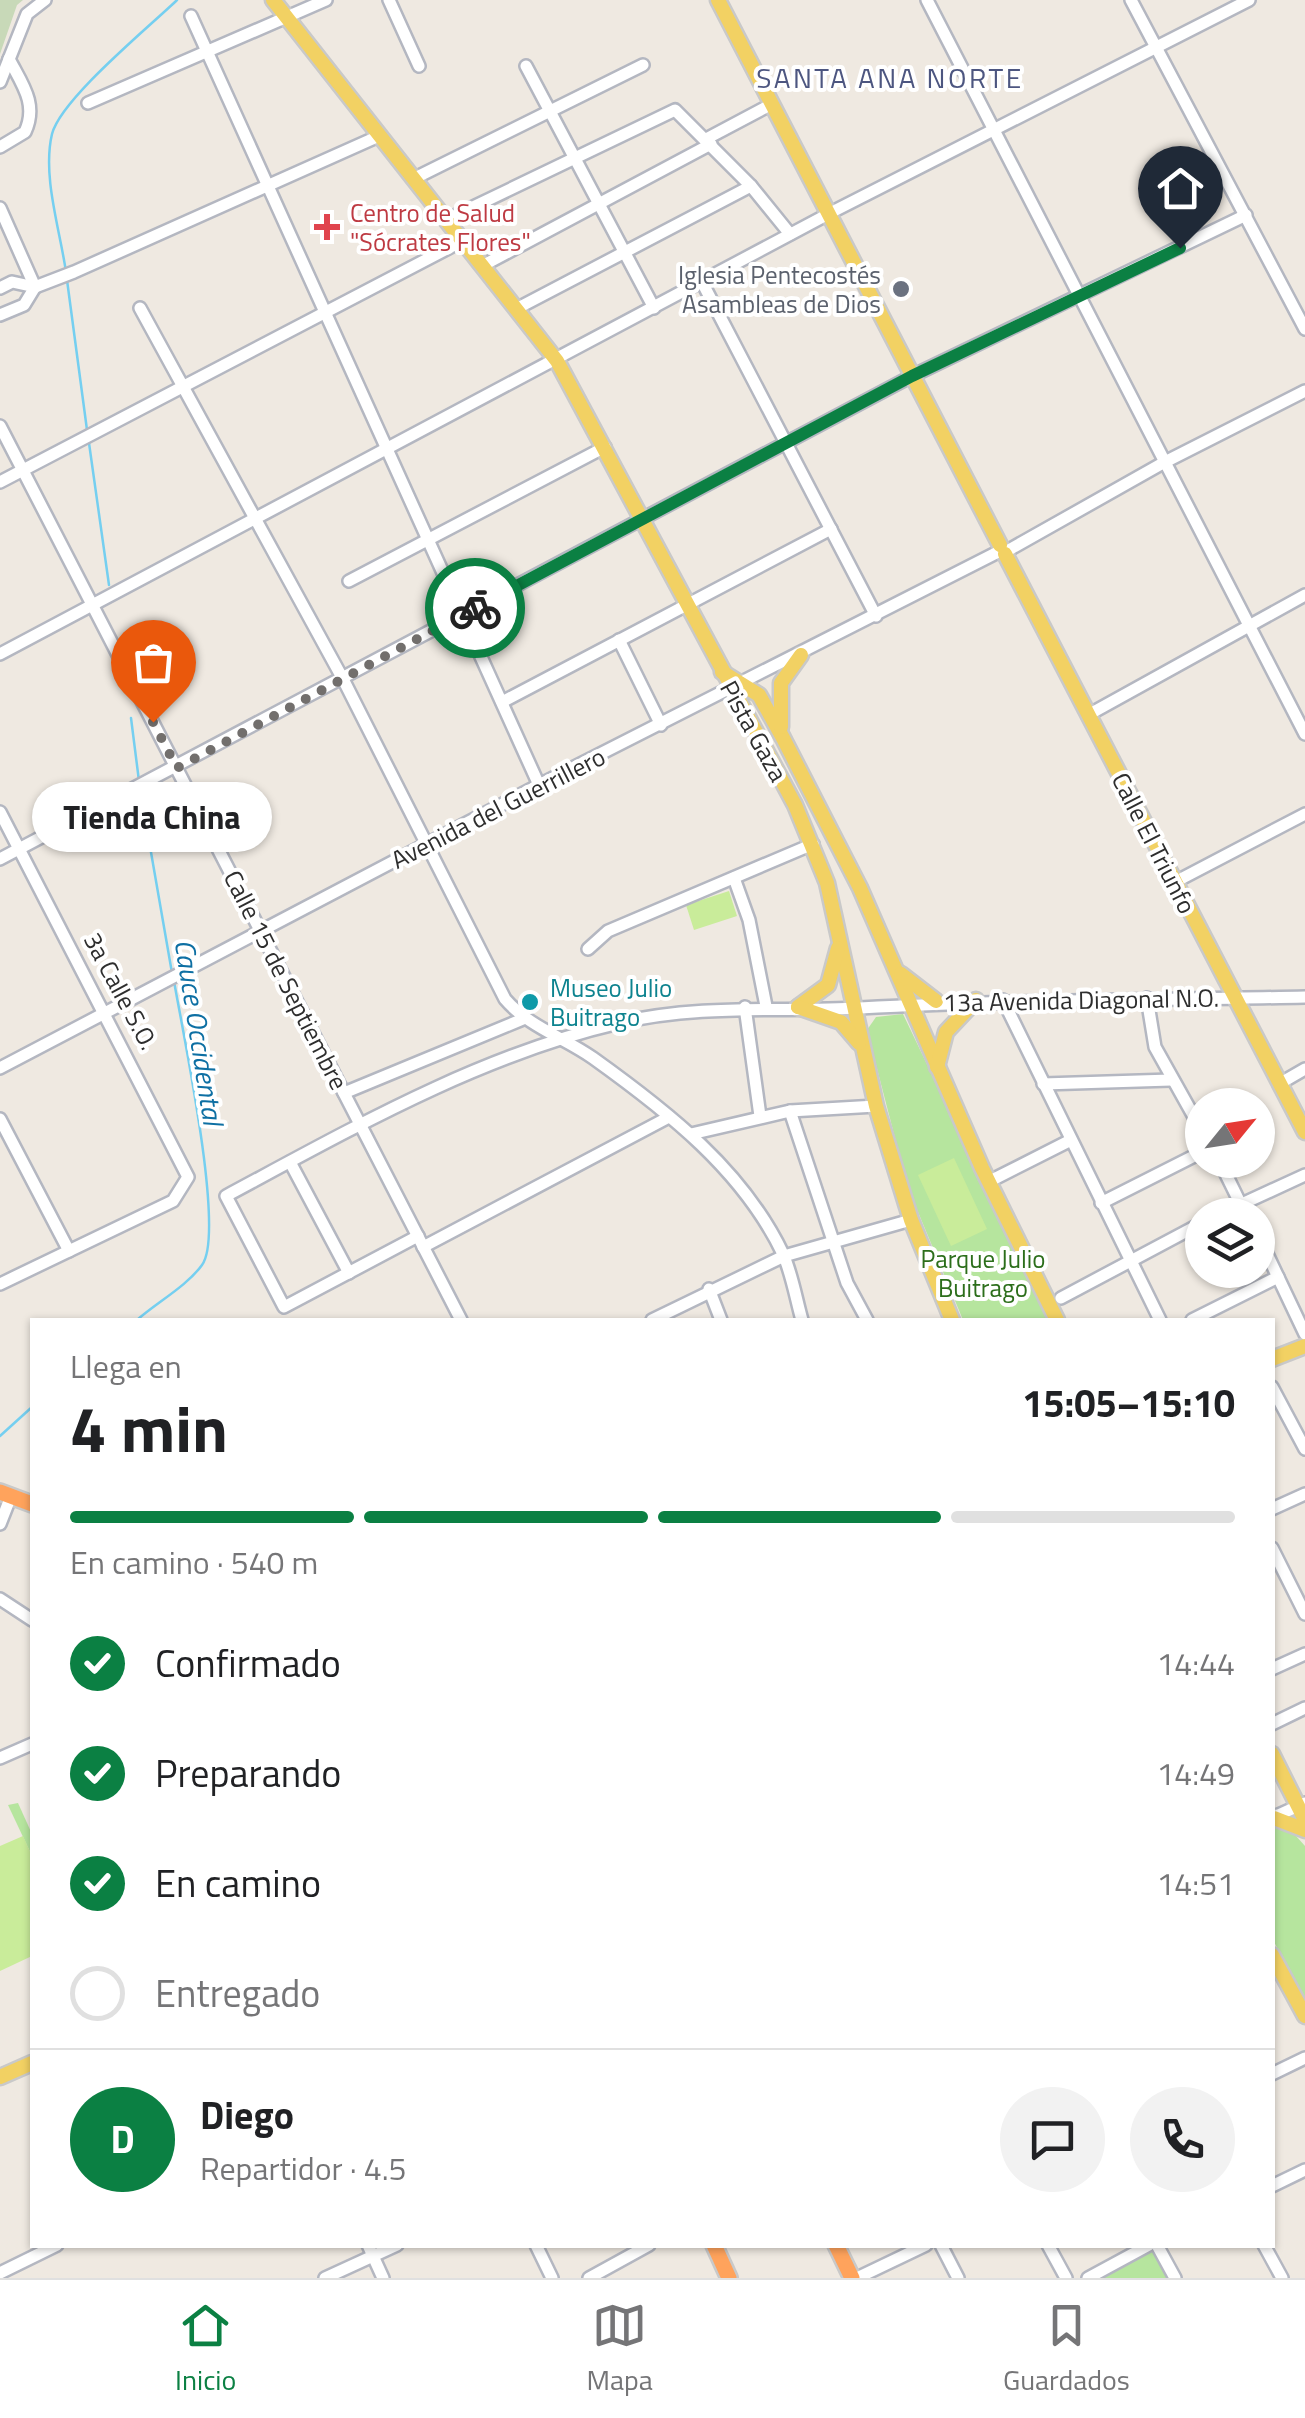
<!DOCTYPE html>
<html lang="es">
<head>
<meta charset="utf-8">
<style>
	body { margin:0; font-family:"Titillium Web",sans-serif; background:#f2f2f2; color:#202124; height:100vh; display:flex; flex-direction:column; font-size:38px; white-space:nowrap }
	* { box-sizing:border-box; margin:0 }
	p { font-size:32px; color:#757577 }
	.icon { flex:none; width:55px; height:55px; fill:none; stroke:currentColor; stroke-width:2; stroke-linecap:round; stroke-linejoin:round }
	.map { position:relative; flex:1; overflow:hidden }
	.sheet { position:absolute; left:30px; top:1318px; width:1245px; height:930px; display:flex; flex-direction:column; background:#fff; border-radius:0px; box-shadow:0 2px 8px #0004 }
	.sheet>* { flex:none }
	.needle { width:65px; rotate:60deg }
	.controls { position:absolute; left:1185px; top:1088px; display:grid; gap:20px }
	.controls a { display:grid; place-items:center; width:90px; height:90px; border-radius:50%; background:#fff; box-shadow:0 2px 8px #0004; font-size:50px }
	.pin { position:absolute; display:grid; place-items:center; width:85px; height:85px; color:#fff; margin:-102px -42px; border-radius:50% 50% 50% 0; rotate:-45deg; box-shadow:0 0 10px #0007 }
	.pin .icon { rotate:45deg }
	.courier { position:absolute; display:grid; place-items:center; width:100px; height:100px; margin:-50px; border:8px solid #0b8043; border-radius:50%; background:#fff; color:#222; box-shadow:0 2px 12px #0007 }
	.bubble { position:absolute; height:70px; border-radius:35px; background:#fff; box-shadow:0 2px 8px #0004; font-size:32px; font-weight:700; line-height:70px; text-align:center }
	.head em { font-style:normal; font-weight:700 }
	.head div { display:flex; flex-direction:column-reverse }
	.head { display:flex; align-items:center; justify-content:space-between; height:170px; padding:0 40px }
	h1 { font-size:65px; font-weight:700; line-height:75px }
	.bar { display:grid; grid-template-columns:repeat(4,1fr); gap:15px 10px; align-content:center; height:120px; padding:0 40px }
	.bar i { height:12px; border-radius:8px; background:#e0e0e0 }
	.bar .selected { background:#0b8043 }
	.bar p { grid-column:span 4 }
	.line { display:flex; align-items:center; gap:25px; padding:0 40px; border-top:2px solid #e0e0e0 }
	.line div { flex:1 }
	.round { display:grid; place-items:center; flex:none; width:105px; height:105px; border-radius:52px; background:#f2f2f2 }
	ol { padding:0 40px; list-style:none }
	li { display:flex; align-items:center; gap:30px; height:110px }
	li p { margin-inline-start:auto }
	li .icon { padding:10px; border-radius:50%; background:#0b8043; color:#fff; stroke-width:4 }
	li:last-child { color:#757577 }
	li i { width:55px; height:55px; border:5px solid #e0e0e0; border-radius:50% }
	.dock { display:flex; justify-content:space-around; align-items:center; height:140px; border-top:2px solid #e0e0e0; background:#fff; font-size:28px; color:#757577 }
	.dock a { display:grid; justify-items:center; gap:5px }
	.dock .selected { color:#0b8043 }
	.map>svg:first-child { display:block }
	.green { fill:#b6e59e }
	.cemetery { fill:#c8d9b8 }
	.pitch { fill:#c9ec9a }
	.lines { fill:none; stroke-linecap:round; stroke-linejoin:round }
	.stream { stroke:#75cff0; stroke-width:2.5 }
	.minor-casing { stroke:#b4b7c1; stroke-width:16 }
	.major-casing { stroke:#c9c9c9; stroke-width:19 }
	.highway-casing { stroke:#c9c9c9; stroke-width:20 }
	.minor { stroke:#fff; stroke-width:11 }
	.major { stroke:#f2d163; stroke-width:14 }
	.highway { stroke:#ffa35c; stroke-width:15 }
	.done { stroke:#726f6d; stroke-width:10; stroke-dasharray:0 18 }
	.route { stroke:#0b8043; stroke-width:12 }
	.health-dot { fill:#e0444e; stroke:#fff; stroke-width:4 }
	.worship-dot { fill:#6b7280; stroke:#fff; stroke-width:4 }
	.culture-dot { fill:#0f9aa8; stroke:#fff; stroke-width:4 }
	.labels { text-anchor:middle; stroke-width:8; stroke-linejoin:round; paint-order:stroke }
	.health-label { font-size:25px; fill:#be3a42; stroke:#fff; text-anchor:start }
	.worship-label { font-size:25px; fill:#5b616d; stroke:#fff; text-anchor:end }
	.street-label { font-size:25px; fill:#2e2e2e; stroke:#fff }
	.culture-label { font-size:25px; fill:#0d838f; stroke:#fff; text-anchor:start }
	.park-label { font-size:25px; fill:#2c6e1b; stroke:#fff }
	.neighbourhood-label { font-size:28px; letter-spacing:2.5px; fill:#4d5680; stroke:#fff }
	.water-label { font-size:28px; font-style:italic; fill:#0d6fa3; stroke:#fff }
</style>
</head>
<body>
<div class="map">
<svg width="1305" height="2278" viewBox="0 0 1305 2278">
	<rect width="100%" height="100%" fill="#efe9e1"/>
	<g class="green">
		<polygon points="903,1014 1049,1320 963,1320 908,1188 867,1030 876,1017"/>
		<polygon points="18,1803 32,1834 32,1856 8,1805"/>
		<polygon points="1272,1825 1286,1825 1305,1846 1305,2001 1273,1940"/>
		<polygon points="1155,2245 1174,2278 1097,2278"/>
	</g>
	<polygon class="cemetery" points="0,0 23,0 17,5 0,54"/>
	<g class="pitch">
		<polygon points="729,891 737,916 694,930 686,905"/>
		<polygon points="954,1158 987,1229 951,1246 918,1175"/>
		<polygon points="23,1836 32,1856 32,1956 0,1971 0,1846"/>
	</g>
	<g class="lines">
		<g class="stream">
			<path d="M66,272c-6,-42 -24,-96 -14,-138 9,-35 96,-106 125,-134"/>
			<polyline points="67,280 87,430"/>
			<polyline points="89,443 109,585"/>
			<polyline points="131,718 139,781"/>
			<polyline points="140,789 172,973"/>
			<path d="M137,1320c19,-17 50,-34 65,-55 24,-32 -20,-236 -28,-284"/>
			<polyline points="0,1436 32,1407"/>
		</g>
		<defs>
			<g id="minor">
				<polyline points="389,0 419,66"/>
				<polyline points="927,0 1305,734"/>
				<polyline points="1131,0 1305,329"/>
				<polyline points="191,16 539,785"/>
				<polyline points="526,66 654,308"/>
				<polyline points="0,82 27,14 45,0"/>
				<polyline points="88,103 326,0"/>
				<polyline points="706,139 772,104"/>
				<path d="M0,147l25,-15c13,-28 -3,-48 -16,-73"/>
				<polyline points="413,179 643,65"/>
				<polyline points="0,208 35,287"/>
				<polyline points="446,220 675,110 751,186 790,234"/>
				<polyline points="482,266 711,144"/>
				<polyline points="702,282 876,616"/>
				<polyline points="0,288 12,282 35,287 74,272 379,136"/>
				<path d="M140,308l204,373 161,318c24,28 58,38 88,59 74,53 150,112 190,196 9,20 13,45 19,66"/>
				<polyline points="516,309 751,186"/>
				<polyline points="0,315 24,305 35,287"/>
				<polyline points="0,426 461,1320"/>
				<polyline points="0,482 462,241"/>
				<polyline points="1007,551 1163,463 1305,391"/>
				<polyline points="349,581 605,447"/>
				<polyline points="619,640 661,725"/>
				<polyline points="0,654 834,211 1249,0"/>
				<polyline points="502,702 831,529"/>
				<polyline points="1088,715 1305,595"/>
				<polyline points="0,812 188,1177 173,1201 0,1284"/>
				<polyline points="0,859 912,376 1246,215"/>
				<polyline points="734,878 749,920 766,1006"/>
				<polyline points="1175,882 1305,814"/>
				<polyline points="588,949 608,931 813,844"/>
				<polyline points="1147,998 1155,1047 1202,1131"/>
				<polyline points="1003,1000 1160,1320"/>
				<polyline points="745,1007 760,1116"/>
				<polyline points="0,1068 539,785 998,552"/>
				<polyline points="1043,1084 1171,1080"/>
				<polyline points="1279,1084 1305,1069"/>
				<polyline points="344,1093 523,1019"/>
				<polyline points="790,1111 847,1283 867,1320"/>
				<polyline points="0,1119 69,1251"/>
				<polyline points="691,1134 790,1111 876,1106"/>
				<polyline points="1219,1160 1246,1215"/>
				<polyline points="290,1162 349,1273"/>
				<polyline points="988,1182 1071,1140"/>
				<polyline points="1101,1203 1202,1152"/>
				<polyline points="1218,1215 1305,1175"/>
				<polyline points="1258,1235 1305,1334"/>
				<path d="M418,1236l-134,71 -58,-111c125,-67 254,-141 393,-173 81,-19 159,-11 241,-15 148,-8 296,-8 445,-11"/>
				<polyline points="423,1247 669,1117"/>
				<polyline points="709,1289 721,1320"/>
				<polyline points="1061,1298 1202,1223"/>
				<polyline points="652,1320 784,1256 911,1220"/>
				<polyline points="1192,1320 1278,1277"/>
				<polyline points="1272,1387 1305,1449"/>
				<polyline points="1272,1509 1305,1494"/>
				<polyline points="0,1524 11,1496"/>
				<polyline points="1272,1548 1305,1614"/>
				<polyline points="0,1599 32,1620"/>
				<polyline points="1272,1669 1305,1654"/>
				<polyline points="1272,1724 1305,1708"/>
				<polyline points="0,1758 32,1744"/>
				<polyline points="1272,1818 1305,1803"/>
				<polyline points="1272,2074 1305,2058"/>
				<polyline points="1272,2186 1305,2170"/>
				<polyline points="368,2245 383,2278"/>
				<polyline points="536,2245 552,2278"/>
				<polyline points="941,2245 958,2278"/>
				<polyline points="1048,2245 1066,2278"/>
				<polyline points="1157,2245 1175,2278"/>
				<polyline points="1264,2245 1282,2278"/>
				<polyline points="0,2273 57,2245"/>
				<polyline points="325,2278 397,2245"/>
				<polyline points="589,2278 649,2245"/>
				<polyline points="857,2278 926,2245"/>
				<polyline points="1088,2278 1149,2245"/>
			</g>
			<g id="major">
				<polyline points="273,0 557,361 795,805 827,883 876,1106 911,1220 952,1320"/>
				<polyline points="718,0 1000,545"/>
				<polyline points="1005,554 1305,1132"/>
				<polyline points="722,672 759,695 783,738 860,888 982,1168 1057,1320"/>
				<polyline points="781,727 781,683 801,655"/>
				<polyline points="901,974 936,1001"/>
				<polyline points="798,1007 828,985 838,948"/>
				<polyline points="798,1007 841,1022 859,1043"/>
				<polyline points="937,1067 946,1032 976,1000"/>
				<polyline points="1272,1359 1305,1346"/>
				<polyline points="1272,1754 1305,1820"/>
				<polyline points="1274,1818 1305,1830"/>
				<polyline points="1272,1955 1305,2016"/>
				<polyline points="0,2077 32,2063"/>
			</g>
			<g id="highway">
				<polyline points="0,1492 32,1504"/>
				<polyline points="714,2245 729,2278"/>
				<polyline points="836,2245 852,2278"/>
			</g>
		</defs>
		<use href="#minor" class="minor-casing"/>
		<use href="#major" class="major-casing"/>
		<use href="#highway" class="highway-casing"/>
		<use href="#minor" class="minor"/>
		<use href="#major" class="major"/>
		<use href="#highway" class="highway"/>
	</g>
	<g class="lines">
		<polyline class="done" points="153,722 177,768 475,608"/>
		<polyline class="route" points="475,608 912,376 1180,248"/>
	</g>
	<path class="health-dot" d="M322 212h10v10h10v10h-10v10h-10v-10h-10v-10h10z"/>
	<circle class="worship-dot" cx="901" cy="289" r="10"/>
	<circle class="culture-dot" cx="530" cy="1002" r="10"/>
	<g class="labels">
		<g class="health-label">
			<text x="350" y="222">Centro de Salud<tspan x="350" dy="29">"Sócrates Flores"</tspan></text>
		</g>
		<g class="worship-label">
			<text x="881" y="284">Iglesia Pentecostés<tspan x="881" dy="29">Asambleas de Dios</tspan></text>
		</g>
		<g class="street-label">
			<text transform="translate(754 731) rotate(61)" y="9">Pista Gaza</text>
			<text transform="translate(498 808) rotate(-27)" y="9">Avenida del Guerrillero</text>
			<text transform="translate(1154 843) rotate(63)" y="9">Calle El Triunfo</text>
			<text transform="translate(286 980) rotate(63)" y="9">Calle 15 de Septiembre</text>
			<text transform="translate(121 991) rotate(62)" y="9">3a Calle S.O.</text>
			<text transform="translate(1081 1000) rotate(-1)" y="9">13a Avenida Diagonal N.O.</text>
		</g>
		<g class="culture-label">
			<text x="550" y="997">Museo Julio<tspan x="550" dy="29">Buitrago</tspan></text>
		</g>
		<g class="park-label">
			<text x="983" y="1268">Parque Julio<tspan x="983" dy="29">Buitrago</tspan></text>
		</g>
		<g class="neighbourhood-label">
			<text x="890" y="88">SANTA ANA NORTE</text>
		</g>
		<g class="water-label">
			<text transform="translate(199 1032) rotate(81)" y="10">Cauce Occidental</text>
		</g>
	</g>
</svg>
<div class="controls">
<a><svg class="needle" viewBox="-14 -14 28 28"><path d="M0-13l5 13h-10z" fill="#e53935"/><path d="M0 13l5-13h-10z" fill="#757577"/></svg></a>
<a><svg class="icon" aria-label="layers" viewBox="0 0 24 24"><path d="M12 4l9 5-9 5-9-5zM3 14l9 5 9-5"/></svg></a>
</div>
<div class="pin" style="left:153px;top:722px;background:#ea580c"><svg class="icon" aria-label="bag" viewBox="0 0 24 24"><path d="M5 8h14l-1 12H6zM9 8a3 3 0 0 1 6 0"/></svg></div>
<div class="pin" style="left:1180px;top:248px;background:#1f2937"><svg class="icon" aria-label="home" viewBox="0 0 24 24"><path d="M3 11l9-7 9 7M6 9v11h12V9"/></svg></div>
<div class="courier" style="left:475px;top:608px"><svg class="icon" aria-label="bike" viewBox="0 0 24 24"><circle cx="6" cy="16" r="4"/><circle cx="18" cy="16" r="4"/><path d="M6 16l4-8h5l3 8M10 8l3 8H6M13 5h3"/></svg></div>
<div class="bubble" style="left:32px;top:782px;width:240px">Tienda China</div>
<section class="sheet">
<div class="head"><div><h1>4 min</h1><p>Llega en</p></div><em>15:05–15:10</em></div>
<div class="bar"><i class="selected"></i><i class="selected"></i><i class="selected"></i><i></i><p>En camino · 540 m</p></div>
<ol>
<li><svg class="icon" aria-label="check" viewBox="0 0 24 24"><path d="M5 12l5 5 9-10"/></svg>Confirmado<p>14:44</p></li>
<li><svg class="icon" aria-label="check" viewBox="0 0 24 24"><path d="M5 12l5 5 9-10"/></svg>Preparando<p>14:49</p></li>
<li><svg class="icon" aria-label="check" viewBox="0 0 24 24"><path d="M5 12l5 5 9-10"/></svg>En camino<p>14:51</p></li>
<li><i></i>Entregado</li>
</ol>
<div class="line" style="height:180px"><b class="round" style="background:#0b8043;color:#fff">D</b><div><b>Diego</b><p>Repartidor · 4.5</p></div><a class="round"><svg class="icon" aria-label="chat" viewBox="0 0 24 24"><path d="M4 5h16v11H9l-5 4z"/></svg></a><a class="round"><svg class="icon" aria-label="phone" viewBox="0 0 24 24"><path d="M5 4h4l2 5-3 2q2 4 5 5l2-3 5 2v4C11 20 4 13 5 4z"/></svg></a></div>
</section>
</div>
<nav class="dock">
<a class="selected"><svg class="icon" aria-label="home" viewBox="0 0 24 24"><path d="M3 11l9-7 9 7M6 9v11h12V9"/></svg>Inicio</a>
<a><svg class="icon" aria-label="map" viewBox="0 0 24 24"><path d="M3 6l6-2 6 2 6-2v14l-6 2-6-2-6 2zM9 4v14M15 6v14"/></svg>Mapa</a>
<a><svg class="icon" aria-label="saved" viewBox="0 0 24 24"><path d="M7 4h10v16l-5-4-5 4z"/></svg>Guardados</a>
</nav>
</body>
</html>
